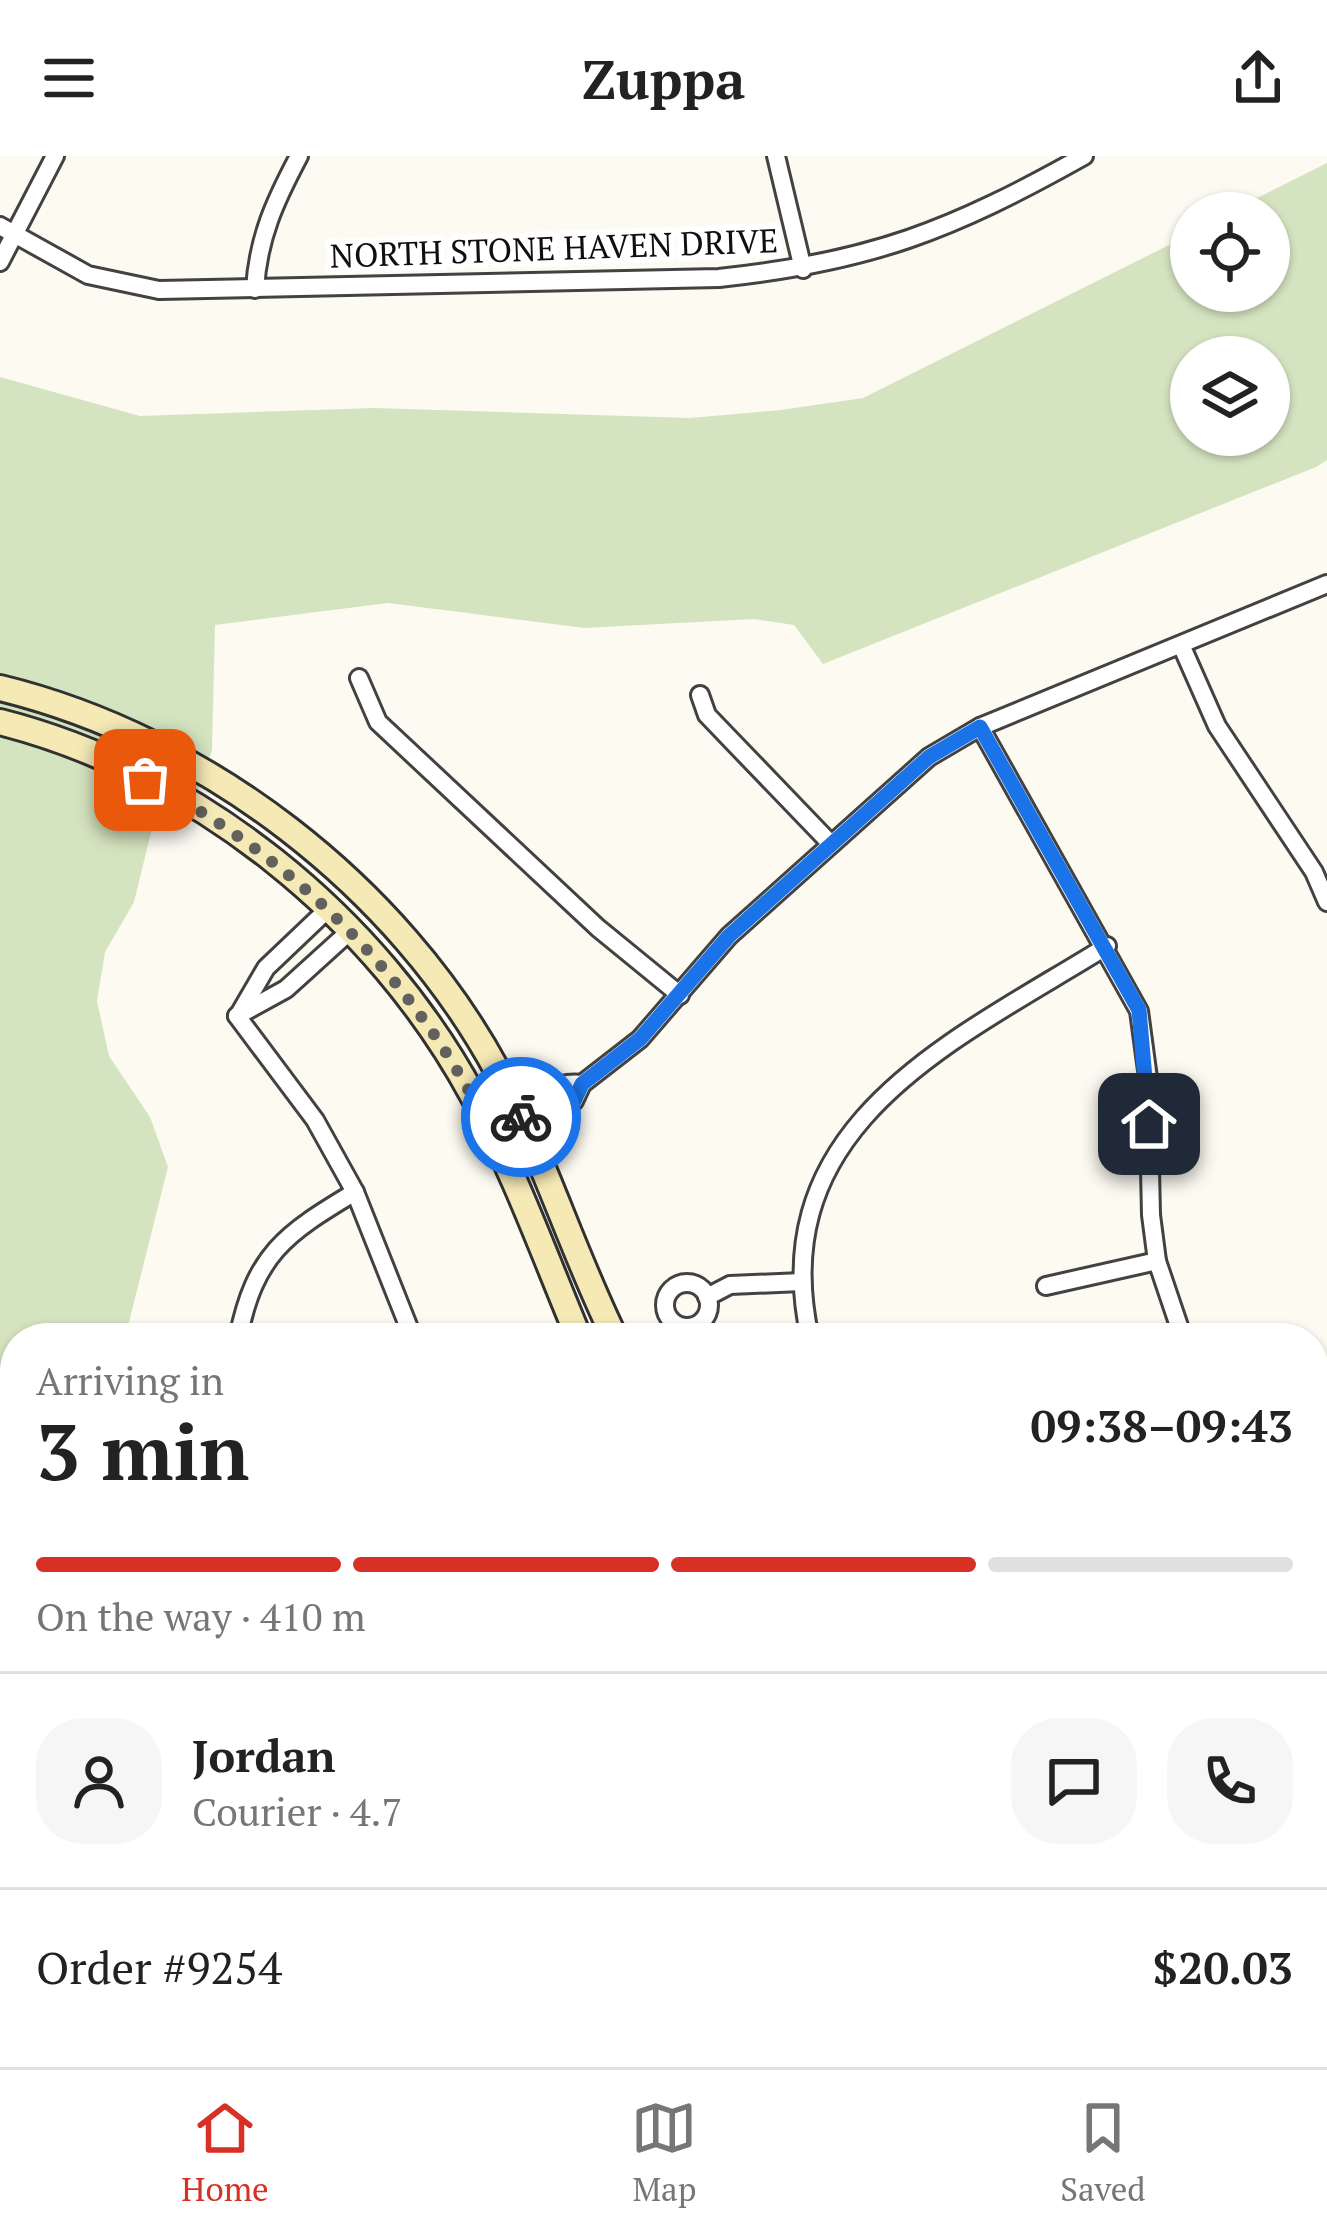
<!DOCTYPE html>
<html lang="en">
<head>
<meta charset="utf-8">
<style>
	body { margin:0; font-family:"PT Serif",serif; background:#f6f6f6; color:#222; height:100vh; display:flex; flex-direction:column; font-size:45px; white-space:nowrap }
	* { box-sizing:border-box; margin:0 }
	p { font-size:39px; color:#767676 }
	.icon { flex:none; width:66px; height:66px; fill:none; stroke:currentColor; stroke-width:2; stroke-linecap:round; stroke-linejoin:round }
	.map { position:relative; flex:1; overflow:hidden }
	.sheet { position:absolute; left:0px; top:1167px; width:1329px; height:744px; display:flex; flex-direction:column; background:#fff; border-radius:48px 48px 0 0; box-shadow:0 3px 9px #0004 }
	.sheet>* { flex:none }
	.tools { position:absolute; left:1170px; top:36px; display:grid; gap:24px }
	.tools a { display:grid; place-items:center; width:120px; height:120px; border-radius:50%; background:#fff; box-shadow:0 3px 9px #0004; font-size:60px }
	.pin { position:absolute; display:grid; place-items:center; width:102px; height:102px; color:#fff; margin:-51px; border-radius:24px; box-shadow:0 6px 18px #0006 }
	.courier { position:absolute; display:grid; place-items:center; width:120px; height:120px; margin:-60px; border:9px solid #1a73e8; border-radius:50%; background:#fff; color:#222; box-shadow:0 3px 15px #0007 }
	.head em { font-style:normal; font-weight:800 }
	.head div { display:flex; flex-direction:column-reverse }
	.head { display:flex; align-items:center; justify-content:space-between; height:204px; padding:0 36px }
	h1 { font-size:78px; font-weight:800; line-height:90px }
	.bar { display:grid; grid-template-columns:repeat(4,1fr); gap:18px 12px; align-content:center; height:144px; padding:0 36px }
	.bar i { height:15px; border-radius:9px; background:#e0e0e0 }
	.bar .selected { background:#d93025 }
	.bar p { grid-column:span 4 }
	.line { display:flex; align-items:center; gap:30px; padding:0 36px; border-top:3px solid #e0e0e0 }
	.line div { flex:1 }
	.round { display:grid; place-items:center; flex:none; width:126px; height:126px; border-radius:48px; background:#f6f6f6 }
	header { display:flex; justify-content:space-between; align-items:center; height:156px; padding:0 36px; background:#fff; font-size:54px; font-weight:800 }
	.tabs { display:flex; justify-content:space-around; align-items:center; height:168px; border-top:3px solid #e0e0e0; background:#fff; font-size:33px; color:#767676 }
	.tabs a { display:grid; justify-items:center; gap:6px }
	.tabs .selected { color:#d93025 }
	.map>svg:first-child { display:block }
	.green { fill:#d5e4c0; fill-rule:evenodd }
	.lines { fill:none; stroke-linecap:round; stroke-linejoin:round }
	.street-casing { stroke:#424242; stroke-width:22 }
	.secondary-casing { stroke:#313131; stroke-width:30 }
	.street { stroke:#fff; stroke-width:16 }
	.secondary { stroke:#f5e9b6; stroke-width:24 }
	.done { stroke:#62615e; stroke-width:12; stroke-dasharray:0 21.6 }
	.route { stroke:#1a73e8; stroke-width:15 }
	.labels { text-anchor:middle; stroke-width:12; stroke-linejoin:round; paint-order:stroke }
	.street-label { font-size:33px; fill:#0f0f0f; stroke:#fff }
</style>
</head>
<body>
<header><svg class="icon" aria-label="menu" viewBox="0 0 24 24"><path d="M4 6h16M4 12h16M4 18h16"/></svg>Zuppa<svg class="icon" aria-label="share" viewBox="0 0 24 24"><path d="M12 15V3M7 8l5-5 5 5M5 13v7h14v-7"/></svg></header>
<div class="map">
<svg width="1327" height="1911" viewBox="0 0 1327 1911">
	<rect width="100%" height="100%" fill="#fdfaf2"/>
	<g class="green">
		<path d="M1327,7v297l-11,7 -493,197 -29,-39 -40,-6 -170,9 -196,-25 -173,22 -3,125 -23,66 -30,-16 -25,102 -29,50 -8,49 12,55 41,61 18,50 -43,171h-110v579l-15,28v-1568l140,39 234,-8 316,10 91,-8 82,-12 328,-164v57h78v-78h-42zM1191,201h78v78h-78z"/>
		<polygon points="1327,1485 1327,1739 1314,1746 1314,1490"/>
		<polygon points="981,1896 1276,1896 1283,1911 932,1911"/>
	</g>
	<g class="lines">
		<defs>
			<g id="street">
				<polyline points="776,0 803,113"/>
				<path d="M0,70l88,49 71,15 560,-12c152,-16 233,-48 365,-122"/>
				<polyline points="0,106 55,0"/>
				<path d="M255,133c3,-51 20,-88 44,-133"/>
				<polyline points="1182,491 1217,570 1314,716 1327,746"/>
				<polyline points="359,522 378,566 598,772 680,839"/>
				<polyline points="700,539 707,559 831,688"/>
				<polyline points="980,571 1139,855 1148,922 1151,1059 1157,1105 1183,1182"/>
				<polyline points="237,860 315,964 355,1036 413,1182"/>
				<polyline points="237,860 286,833 350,775"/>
				<polyline points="238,860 266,812 328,753"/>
				<path d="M520,962c15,-22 35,-37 62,-34"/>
				<polyline points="490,975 520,962 541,961 574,945 582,928 640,883 729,780 929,601 980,571 1327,428"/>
				<circle cx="687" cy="1149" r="22"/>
				<polyline points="1046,1130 1157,1105"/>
				<polyline points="707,1141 730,1129 802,1126"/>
				<path d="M238,1182c17,-84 47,-104 117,-146"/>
				<path d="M810,1182c-48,-215 146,-298 297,-392"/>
				<polyline points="1314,1374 1327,1369"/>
				<polyline points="1314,1886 1327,1872"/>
				<polyline points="333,1896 340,1911"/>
				<polyline points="387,1896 397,1911"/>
				<polyline points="64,1911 76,1896"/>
				<polyline points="573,1911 615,1896"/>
				<polyline points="1242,1911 1268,1899 1295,1896"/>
			</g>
			<g id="secondary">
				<path d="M0,532c205,50 398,198 498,384 46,85 74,179 117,266"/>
				<path d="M0,566c197,50 377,196 473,374 42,77 72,161 106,242"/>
				<polyline points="1226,1896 1234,1911"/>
				<polyline points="1266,1896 1274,1911"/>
			</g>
		</defs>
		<use href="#street" class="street-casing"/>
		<use href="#secondary" class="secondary-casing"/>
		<use href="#street" class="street"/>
		<use href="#secondary" class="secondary"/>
	</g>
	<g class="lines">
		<path class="done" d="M145,624c149,77 271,199 345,351l31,-14"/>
		<polyline class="route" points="521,961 541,961 574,945 582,928 640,883 729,780 929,601 980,571 1139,854 1149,968"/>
	</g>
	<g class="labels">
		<g class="street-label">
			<text transform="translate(554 92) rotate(-2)" y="12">NORTH STONE HAVEN DRIVE</text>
		</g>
	</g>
</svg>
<div class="tools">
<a><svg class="icon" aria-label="locate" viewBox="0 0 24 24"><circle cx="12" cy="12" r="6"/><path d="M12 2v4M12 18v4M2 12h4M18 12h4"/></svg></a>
<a><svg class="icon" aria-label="layers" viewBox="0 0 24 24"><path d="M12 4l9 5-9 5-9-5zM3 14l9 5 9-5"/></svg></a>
</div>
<div class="pin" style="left:145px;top:624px;background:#ea580c"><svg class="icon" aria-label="bag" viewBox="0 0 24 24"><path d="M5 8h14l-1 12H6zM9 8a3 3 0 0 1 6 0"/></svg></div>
<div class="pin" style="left:1149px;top:968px;background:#1f2937"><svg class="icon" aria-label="home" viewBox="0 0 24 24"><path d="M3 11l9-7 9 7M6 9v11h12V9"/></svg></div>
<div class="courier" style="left:521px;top:961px"><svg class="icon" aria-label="bike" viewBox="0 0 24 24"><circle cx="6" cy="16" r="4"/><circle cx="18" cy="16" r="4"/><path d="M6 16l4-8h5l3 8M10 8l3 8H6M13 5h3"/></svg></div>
<section class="sheet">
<div class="head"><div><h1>3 min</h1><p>Arriving in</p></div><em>09:38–09:43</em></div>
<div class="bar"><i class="selected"></i><i class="selected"></i><i class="selected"></i><i></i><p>On the way · 410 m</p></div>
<div class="line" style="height:216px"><a class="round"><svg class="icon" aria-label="person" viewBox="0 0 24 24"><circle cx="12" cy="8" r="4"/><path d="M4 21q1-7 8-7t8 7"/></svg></a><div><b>Jordan</b><p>Courier · 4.7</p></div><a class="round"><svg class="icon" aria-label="chat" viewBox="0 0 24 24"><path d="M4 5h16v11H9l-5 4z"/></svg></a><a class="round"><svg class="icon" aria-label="phone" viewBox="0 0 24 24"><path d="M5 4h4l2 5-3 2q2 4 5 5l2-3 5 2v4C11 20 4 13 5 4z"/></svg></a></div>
<div class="line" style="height:156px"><div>Order #9254</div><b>$20.03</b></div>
</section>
</div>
<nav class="tabs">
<a class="selected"><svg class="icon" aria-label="home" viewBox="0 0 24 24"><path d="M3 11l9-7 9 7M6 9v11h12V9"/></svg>Home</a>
<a><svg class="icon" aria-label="map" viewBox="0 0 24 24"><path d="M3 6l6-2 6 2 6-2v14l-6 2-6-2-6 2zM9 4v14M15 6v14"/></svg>Map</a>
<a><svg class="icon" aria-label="saved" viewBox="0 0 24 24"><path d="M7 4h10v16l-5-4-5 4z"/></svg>Saved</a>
</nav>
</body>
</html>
